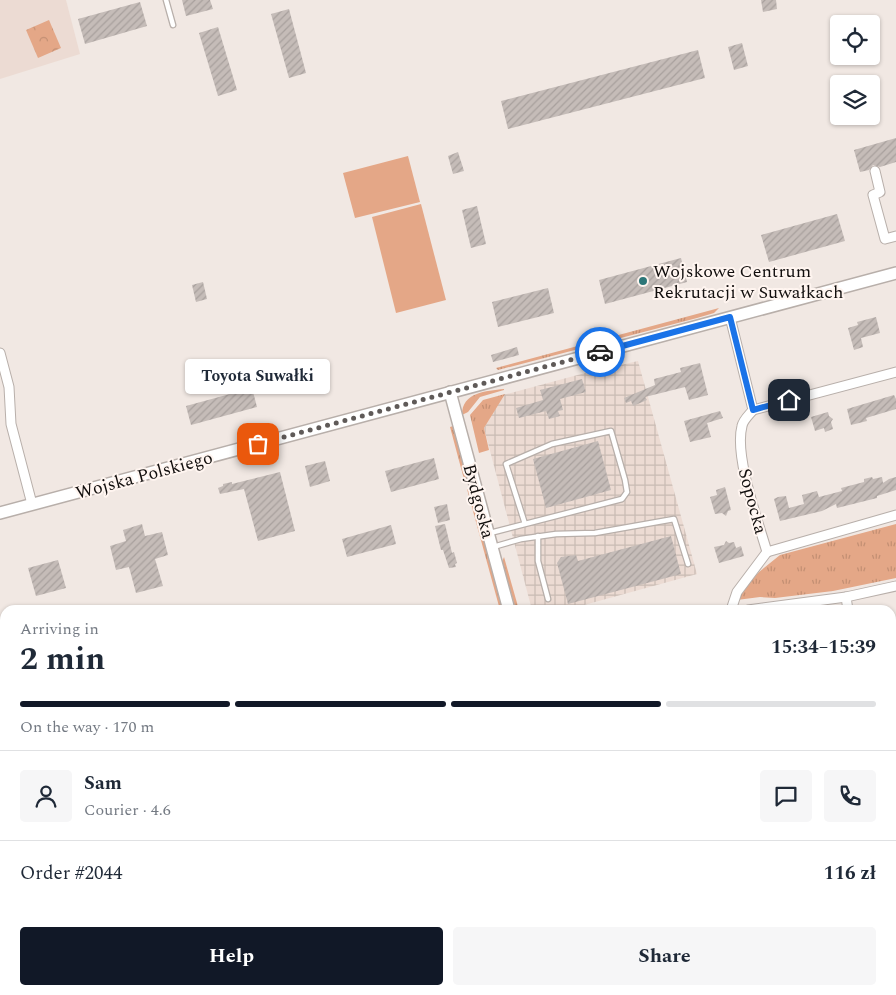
<!DOCTYPE html>
<html lang="en">
<head>
<meta charset="utf-8">
<style>
	body { margin:0; font-family:Spectral,serif; background:#f6f6f7; color:#1f2937; height:100vh; display:flex; flex-direction:column; font-size:19px; white-space:nowrap }
	* { box-sizing:border-box; margin:0 }
	p { font-size:16px; color:#747a83 }
	.icon { flex:none; width:28px; height:28px; fill:none; stroke:currentColor; stroke-width:2; stroke-linecap:round; stroke-linejoin:round }
	.map { position:relative; flex:1; overflow:hidden }
	.panel { position:absolute; left:0px; top:605px; width:896px; height:390px; display:flex; flex-direction:column; background:#fff; border-radius:15px 15px 0 0; box-shadow:0 1px 4px #0004 }
	.panel>* { flex:none }
	.fabs { position:absolute; left:830px; top:15px; display:grid; gap:10px }
	.fabs a { display:grid; place-items:center; width:50px; height:50px; border-radius:5px; background:#fff; box-shadow:0 1px 4px #0004; font-size:25px }
	.pin { position:absolute; display:grid; place-items:center; width:42px; height:42px; color:#fff; margin:-21px; border-radius:10px; box-shadow:0 2px 8px #0006 }
	.courier { position:absolute; display:grid; place-items:center; width:50px; height:50px; margin:-25px; border:4px solid #1a73e8; border-radius:50%; background:#fff; color:#222; box-shadow:0 1px 6px #0007 }
	.bubble { position:absolute; height:35px; border-radius:5px; background:#fff; box-shadow:0 1px 4px #0004; font-size:16px; font-weight:700; line-height:35px; text-align:center }
	.summary em { font-style:normal; font-weight:700 }
	.summary div { display:flex; flex-direction:column-reverse }
	.summary { display:flex; align-items:center; justify-content:space-between; height:85px; padding:0 20px }
	h1 { font-size:32px; font-weight:700; line-height:38px }
	.bar { display:grid; grid-template-columns:repeat(4,1fr); gap:8px 5px; align-content:center; height:60px; padding:0 20px }
	.bar i { height:6px; border-radius:4px; background:#e0e1e3 }
	.bar .on { background:#111827 }
	.bar p { grid-column:span 4 }
	.line { display:flex; align-items:center; gap:12px; padding:0 20px; border-top:1px solid #e0e1e3 }
	.line div { flex:1 }
	.round { display:grid; place-items:center; flex:none; width:52px; height:52px; border-radius:5px; background:#f6f6f7 }
	.primary-button { display:flex; gap:10px; margin-top:auto; padding:10px 20px }
	.primary-button a { flex:1; height:58px; border-radius:5px; background:#111827; color:#fff; font-size:20px; font-weight:700; line-height:58px; text-align:center }
	.primary-button a+a { background:#f6f6f7; color:#1f2937 }
	.map>svg:first-child { display:block }
	.built { fill:#ecdbd3 }
	.industrial { fill:url(#industrial-grid) }
	.grass { fill:url(#grass-tufts) }
	.park { fill:url(#park-crowns) }
	.pitch { fill:#e4a787 }
	.building { fill:url(#building-hatch) }
	.lines { fill:none; stroke-linecap:round; stroke-linejoin:round }
	.lane-casing { stroke:#b8afaa; stroke-width:7 }
	.street-casing { stroke:#b8afaa; stroke-width:11 }
	.secondary-casing { stroke:#b8afaa; stroke-width:14 }
	.lane { stroke:#fff; stroke-width:4.5 }
	.street { stroke:#fff; stroke-width:9 }
	.secondary { stroke:#fff; stroke-width:11 }
	.done { stroke:#5f5a58; stroke-width:5; stroke-dasharray:0 9 }
	.route { stroke:#1a73e8; stroke-width:6 }
	.poi-dot { fill:#2c7678; stroke:#fff5f0; stroke-width:2 }
	.labels { text-anchor:middle; stroke-width:4; stroke-linejoin:round; paint-order:stroke }
	.poi-label { font-size:18px; fill:#110e0d; stroke:#fff5f0; text-anchor:start }
	.street-label { font-size:18px; fill:#110e0d; stroke:#fff5f0 }
</style>
</head>
<body>
<div class="map">
<svg width="896" height="995" viewBox="0 0 896 995">
	<defs>
		<pattern id="industrial-grid" width="8" height="8" patternUnits="userSpaceOnUse" patternTransform="scale(1.25)"><rect width="8" height="8" fill="#ecdbd3"/><path d="M0 4h8M4 0v8" fill="none" stroke="#c9bbb4"/></pattern>
		<pattern id="grass-tufts" width="24" height="20" patternUnits="userSpaceOnUse" patternTransform="scale(1.25)"><rect width="24" height="20" fill="#e4a787"/><path d="M3 7l-1-3M5 7V3M7 7l1-3M15 17l-1-3M17 17v-4M19 17l1-3" fill="none" stroke="#c38f73"/></pattern>
		<pattern id="park-crowns" width="20" height="18" patternUnits="userSpaceOnUse" patternTransform="scale(1.25)"><rect width="20" height="18" fill="#e4a787"/><path d="M2 6a3 3 0 1 1 6 0M12 15a3 3 0 1 1 6 0" fill="none" stroke="#c38f73"/></pattern>
		<pattern id="building-hatch" width="6" height="6" patternUnits="userSpaceOnUse" patternTransform="scale(1.25)"><rect width="6" height="6" fill="#c5bcb8"/><path d="M-1 1l2-2M0 6l6-6M5 7l2-2" fill="none" stroke="#a8a09d"/></pattern>
	</defs>
	<rect width="100%" height="100%" fill="#f1e8e3"/>
	<polygon class="built" points="0,0 66,0 80,54 0,79"/>
	<polygon class="industrial" points="638,361 697,574 566,610 532,610 484,428 503,395 585,373"/>
	<g class="grass">
		<polygon points="719,308 714,313 697,318 498,370 496,368"/>
		<path d="M504,389v1l-24,7 -12,15 -6,3c0,-23 24,-24 42,-26z"/>
		<polygon points="505,394 484,428 489,450 479,453 470,415 483,400"/>
		<polygon points="453,426 468,480 465,483 450,427"/>
		<polygon points="467,489 470,490 503,610 500,610"/>
		<polygon points="896,524 896,578 833,591 775,598 760,597 737,600 741,592 759,572 780,555"/>
		<polygon points="504,557 519,610 516,610 502,562"/>
	</g>
	<polygon class="park" points="49,20 61,48 38,58 26,30"/>
	<g class="pitch">
		<polygon points="408,156 420,202 355,218 343,173"/>
		<polygon points="421,204 446,300 396,313 372,217"/>
	</g>
	<g class="building">
		<polygon points="182,0 210,0 213,9 186,16"/>
		<polygon points="761,0 776,0 777,9 763,12"/>
		<polygon points="140,2 147,26 85,44 78,19"/>
		<polygon points="289,9 306,73 289,78 271,14"/>
		<polygon points="218,27 237,90 218,96 199,33"/>
		<polygon points="742,43 748,66 734,70 728,47"/>
		<polygon points="698,50 705,78 508,129 501,101"/>
		<polygon points="896,138 896,162 880,167 873,165 869,170 860,172 854,150"/>
		<polygon points="458,152 464,171 453,174 448,156"/>
		<polygon points="477,206 486,244 471,248 462,210"/>
		<polygon points="837,214 845,241 769,262 761,235"/>
		<polygon points="681,258 687,282 605,304 599,280"/>
		<polygon points="203,282 207,299 196,302 192,285"/>
		<polygon points="548,288 554,313 498,327 492,302"/>
		<polygon points="876,317 880,333 861,338 863,347 854,350 848,328 858,325 857,322"/>
		<polygon points="517,347 519,355 493,362 491,355"/>
		<polygon points="700,363 708,395 689,400 685,387 645,397 647,400 633,406 631,401 626,403 624,398 655,385 654,379 681,372 680,368"/>
		<polygon points="582,379 586,392 560,399 563,410 558,411 560,416 549,419 546,411 519,418 516,408 543,400 540,390"/>
		<polygon points="252,388 257,407 191,425 186,406"/>
		<polygon points="894,395 896,399 896,409 866,418 867,421 851,425 847,409"/>
		<polygon points="720,411 723,418 707,423 711,437 690,442 684,421"/>
		<polygon points="828,412 829,416 833,419 831,422 833,429 825,432 824,428 815,431 811,417"/>
		<polygon points="598,441 611,490 546,508 533,459"/>
		<polygon points="434,458 439,479 391,492 385,471"/>
		<polygon points="325,461 330,481 310,487 305,466"/>
		<polygon points="280,472 295,531 258,541 244,489 220,494 218,488 223,486 223,484 232,482 232,484"/>
		<polygon points="872,477 873,479 882,477 883,483 889,479 896,477 896,490 877,496 877,498 837,508 836,504 822,511 780,521 774,499 778,497 786,496 789,508 804,504 802,495 817,491 819,497 842,491 841,488 864,482 864,479"/>
		<polygon points="725,487 731,510 728,511 726,516 722,513 715,514 710,497 717,495 716,490"/>
		<polygon points="447,504 450,520 438,523 434,507"/>
		<polygon points="142,524 145,536 162,532 168,555 155,559 163,586 136,593 129,567 116,570 110,546 126,541 123,530"/>
		<polygon points="445,524 452,553 454,552 457,563 455,564 456,567 449,568 443,550 441,550 435,526"/>
		<polygon points="391,525 396,544 347,557 342,539"/>
		<polygon points="671,536 681,574 568,604 557,563 561,557 576,555 578,561"/>
		<polygon points="726,541 729,543 734,542 736,548 741,546 744,556 719,563 714,547 724,545"/>
		<polygon points="58,560 66,588 36,596 28,568"/>
	</g>
	<g class="lines">
		<defs>
			<g id="lane">
				<polyline points="166,0 173,25"/>
				<polyline points="490,533 622,499 627,492 625,480 611,431 552,444 506,464 525,524"/>
				<polyline points="538,536 538,561 548,599"/>
				<polyline points="493,547 521,539 556,534 595,533 674,519 688,564"/>
			</g>
			<g id="street">
				<polyline points="875,171 880,192 873,195 885,239 896,236"/>
				<path d="M730,317l23,93c-3,4 -10,10 -11,16 -8,30 16,95 25,126"/>
				<polyline points="0,353 9,387 11,424 32,504"/>
				<polyline points="753,410 896,372"/>
				<polyline points="767,552 896,515"/>
				<polyline points="846,597 848,610"/>
				<polyline points="731,610 737,592 767,552"/>
				<polyline points="748,610 846,597 896,586"/>
				<polyline points="891,699 896,698"/>
				<polyline points="891,738 896,737"/>
				<polyline points="0,766 5,765"/>
				<polyline points="891,830 896,830"/>
				<polyline points="0,887 3,900"/>
				<polyline points="891,926 896,925"/>
				<polyline points="38,990 51,995"/>
				<polyline points="379,990 381,995"/>
				<polyline points="639,990 640,995"/>
				<polyline points="737,990 758,995"/>
				<polyline points="870,990 870,995"/>
				<polyline points="116,995 117,990"/>
				<polyline points="297,995 310,990"/>
				<polyline points="451,995 455,990"/>
			</g>
			<g id="secondary">
				<polyline points="450,392 509,610"/>
				<polyline points="0,513 896,273"/>
				<polyline points="737,990 739,995"/>
				<polyline points="710,995 712,990"/>
			</g>
		</defs>
		<use href="#lane" class="lane-casing"/>
		<use href="#street" class="street-casing"/>
		<use href="#secondary" class="secondary-casing"/>
		<use href="#lane" class="lane"/>
		<use href="#street" class="street"/>
		<use href="#secondary" class="secondary"/>
	</g>
	<g class="lines">
		<polyline class="done" points="258,444 600,352"/>
		<polyline class="route" points="600,352 730,317 753,410 789,400"/>
	</g>
	<circle class="poi-dot" cx="643" cy="281" r="5"/>
	<g class="labels">
		<g class="poi-label">
			<text x="653" y="277">Wojskowe Centrum<tspan x="653" dy="21">Rekrutacji w Suwałkach</tspan></text>
		</g>
		<g class="street-label">
			<text transform="translate(144 475) rotate(-15)" y="6">Wojska Polskiego</text>
			<text transform="translate(479 501) rotate(75)" y="6">Bydgoska</text>
			<text transform="translate(753 501) rotate(75)" y="6">Sopocka</text>
		</g>
	</g>
</svg>
<div class="fabs">
<a><svg class="icon" aria-label="locate" viewBox="0 0 24 24"><circle cx="12" cy="12" r="6"/><path d="M12 2v4M12 18v4M2 12h4M18 12h4"/></svg></a>
<a><svg class="icon" aria-label="layers" viewBox="0 0 24 24"><path d="M12 4l9 5-9 5-9-5zM3 14l9 5 9-5"/></svg></a>
</div>
<div class="pin" style="left:258px;top:444px;background:#ea580c"><svg class="icon" aria-label="bag" viewBox="0 0 24 24"><path d="M5 8h14l-1 12H6zM9 8a3 3 0 0 1 6 0"/></svg></div>
<div class="pin" style="left:789px;top:400px;background:#1f2937"><svg class="icon" aria-label="home" viewBox="0 0 24 24"><path d="M3 11l9-7 9 7M6 9v11h12V9"/></svg></div>
<div class="courier" style="left:600px;top:352px"><svg class="icon" aria-label="car" viewBox="0 0 24 24"><path d="M5 17H2v-5l4-1 3-4h7l3 4 3 1v5h-3M9 17h6M6 11h13"/><circle cx="7" cy="17" r="2"/><circle cx="17" cy="17" r="2"/></svg></div>
<div class="bubble" style="left:185px;top:359px;width:145px">Toyota Suwałki</div>
<section class="panel">
<div class="summary"><div><h1>2 min</h1><p>Arriving in</p></div><em>15:34–15:39</em></div>
<div class="bar"><i class="on"></i><i class="on"></i><i class="on"></i><i></i><p>On the way · 170 m</p></div>
<div class="line" style="height:90px"><a class="round"><svg class="icon" aria-label="person" viewBox="0 0 24 24"><circle cx="12" cy="8" r="4"/><path d="M4 21q1-7 8-7t8 7"/></svg></a><div><b>Sam</b><p>Courier · 4.6</p></div><a class="round"><svg class="icon" aria-label="chat" viewBox="0 0 24 24"><path d="M4 5h16v11H9l-5 4z"/></svg></a><a class="round"><svg class="icon" aria-label="phone" viewBox="0 0 24 24"><path d="M5 4h4l2 5-3 2q2 4 5 5l2-3 5 2v4C11 20 4 13 5 4z"/></svg></a></div>
<div class="line" style="height:65px"><div>Order #2044</div><b>116 zł</b></div>
<div class="primary-button"><a>Help</a><a>Share</a></div>
</section>
</div>
</body>
</html>
